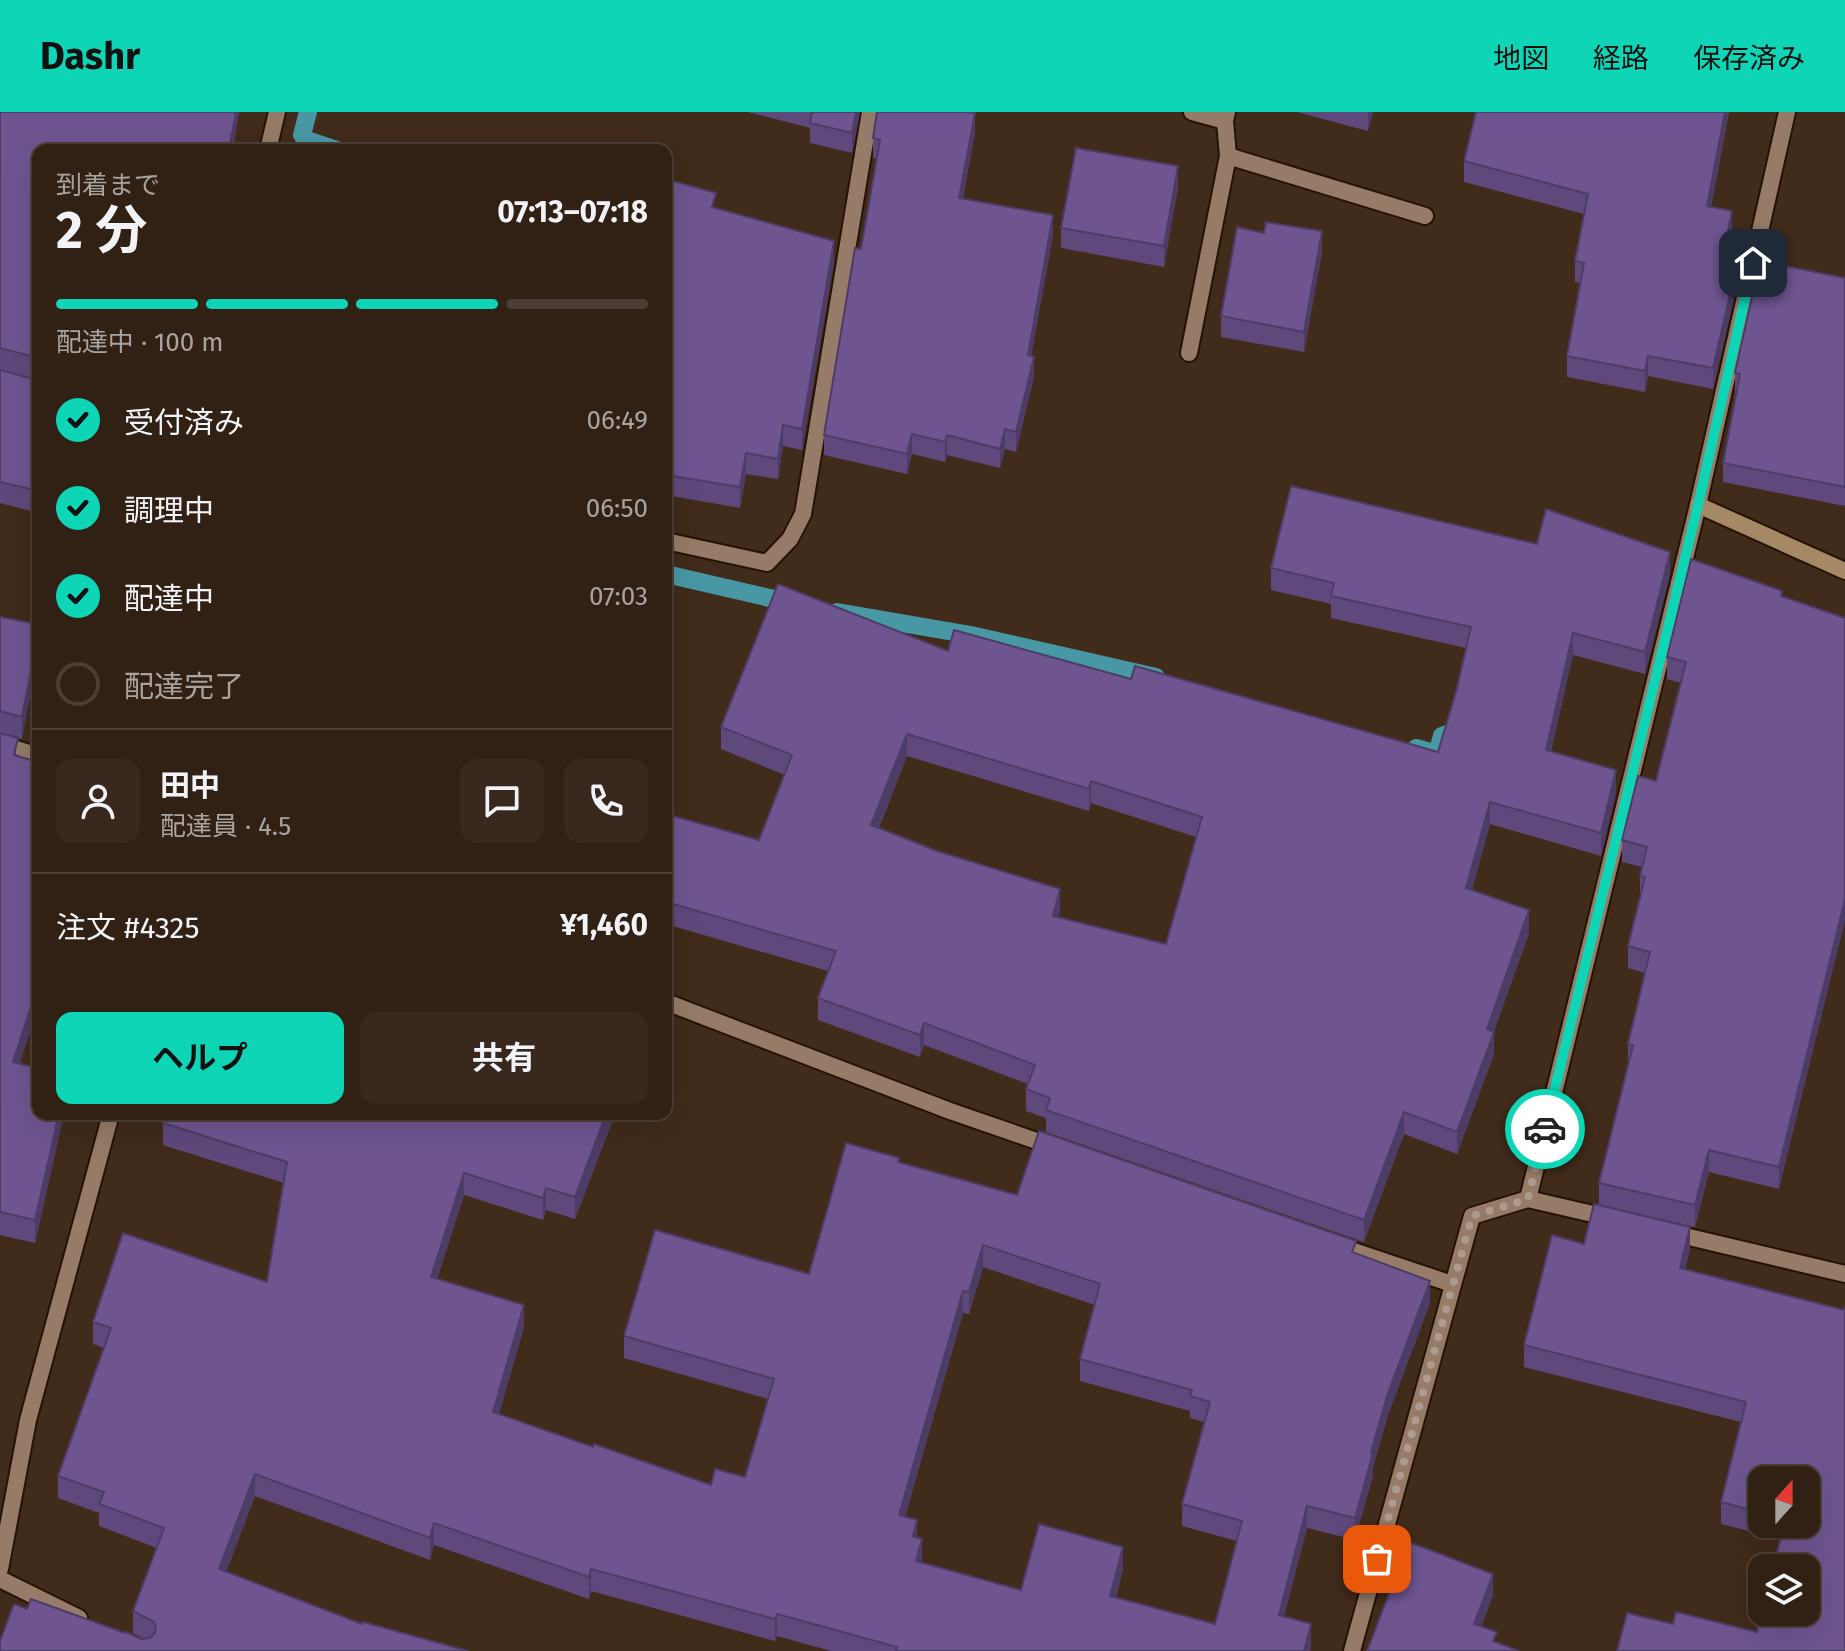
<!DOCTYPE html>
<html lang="ja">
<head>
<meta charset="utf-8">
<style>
	body { margin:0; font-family:"Fira Sans","Noto Sans JP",sans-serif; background:#39281d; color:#f1f3f6; height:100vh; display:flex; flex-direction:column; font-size:30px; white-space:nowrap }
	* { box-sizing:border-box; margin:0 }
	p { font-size:26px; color:#a8a3a0 }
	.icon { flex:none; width:44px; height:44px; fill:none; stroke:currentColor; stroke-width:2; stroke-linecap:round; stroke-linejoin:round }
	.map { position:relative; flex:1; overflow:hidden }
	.side { position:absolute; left:32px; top:32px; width:640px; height:976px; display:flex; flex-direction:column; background:#312014; border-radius:16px; box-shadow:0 8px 32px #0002,0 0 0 2px #4c3e34 }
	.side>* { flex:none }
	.needle { width:52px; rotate:21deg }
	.controls { position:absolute; left:1748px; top:1354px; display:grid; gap:16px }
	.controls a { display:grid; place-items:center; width:72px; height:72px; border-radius:16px; background:#312014; box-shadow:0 8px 32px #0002,0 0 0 2px #4c3e34; font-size:40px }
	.pin { position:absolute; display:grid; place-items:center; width:68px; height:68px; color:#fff; margin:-34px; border-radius:16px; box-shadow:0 4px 12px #0006 }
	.courier { position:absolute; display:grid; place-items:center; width:80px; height:80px; margin:-40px; border:6px solid #0dd5b5; border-radius:50%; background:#fff; color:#222; box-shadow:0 2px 10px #0007 }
	.headline em { font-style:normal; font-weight:700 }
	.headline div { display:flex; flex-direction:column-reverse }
	.headline { display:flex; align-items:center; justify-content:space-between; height:136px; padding:0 24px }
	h1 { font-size:52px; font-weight:700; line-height:60px }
	.bar { display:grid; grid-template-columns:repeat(4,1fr); gap:12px 8px; align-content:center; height:96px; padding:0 24px }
	.bar i { height:10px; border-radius:6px; background:#4c3e34 }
	.bar .on { background:#0dd5b5 }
	.bar p { grid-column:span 4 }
	.line { display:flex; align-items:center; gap:20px; padding:0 24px; border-top:2px solid #4c3e34 }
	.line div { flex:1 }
	.round { display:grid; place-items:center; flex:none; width:84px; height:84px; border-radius:16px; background:#39281d }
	ol { padding:0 24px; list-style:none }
	li { display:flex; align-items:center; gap:24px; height:88px }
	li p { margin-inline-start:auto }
	li .icon { padding:8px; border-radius:50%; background:#0dd5b5; color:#111; stroke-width:4 }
	li:last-child { color:#a8a3a0 }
	li i { width:44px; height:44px; border:4px solid #4c3e34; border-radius:50% }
	.button { display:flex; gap:16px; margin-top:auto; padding:16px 24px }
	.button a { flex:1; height:92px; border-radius:16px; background:#0dd5b5; color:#111; font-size:32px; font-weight:700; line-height:92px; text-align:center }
	.button a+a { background:#39281d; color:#f1f3f6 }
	header { display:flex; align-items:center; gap:48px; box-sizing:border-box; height:112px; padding:0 40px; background:#0dd5b5; color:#111 }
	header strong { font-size:38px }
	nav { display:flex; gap:44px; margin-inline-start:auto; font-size:28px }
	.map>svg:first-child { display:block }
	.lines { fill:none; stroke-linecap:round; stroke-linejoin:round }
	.stream { stroke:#4897a5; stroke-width:18 }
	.street-casing { stroke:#271303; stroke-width:20 }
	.secondary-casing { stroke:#271303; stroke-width:20 }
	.street { stroke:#957b68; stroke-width:16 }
	.secondary { stroke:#a58865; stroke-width:16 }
	.wall { fill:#5f497c; fill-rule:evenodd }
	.shaded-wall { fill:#4d3c65 }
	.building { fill:#6e5590; stroke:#4d3c65; stroke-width:2; fill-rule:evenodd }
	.done { stroke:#ac9b8e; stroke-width:8; stroke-dasharray:0 14.4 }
	.route { stroke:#0dd5b5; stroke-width:10 }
</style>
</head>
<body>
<header>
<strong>Dashr</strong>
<nav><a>地図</a><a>経路</a><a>保存済み</a></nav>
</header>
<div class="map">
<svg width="1845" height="1539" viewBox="0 0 1845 1539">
	<rect width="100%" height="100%" fill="#412b1a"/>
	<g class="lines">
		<g class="stream">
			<polyline points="308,0 302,23 307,28 337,38"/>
			<polyline points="666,462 796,492"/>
			<polyline points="837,500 971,523 1156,565"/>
			<polyline points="1416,636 1437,642 1442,624 1450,621 1463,624"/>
		</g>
		<defs>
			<g id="street">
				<polyline points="1192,0 1225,9"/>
				<polyline points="268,38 277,0"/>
				<polyline points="1228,44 1425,104"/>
				<polyline points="1189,241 1228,44 1225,9 1227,0"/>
				<polyline points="666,429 767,451 790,427 803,402 870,0"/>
				<polyline points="0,632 38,644"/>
				<polyline points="666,890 950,999 1054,1035"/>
				<polyline points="1528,1087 1698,393 1787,0"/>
				<polyline points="1672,1121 1845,1162"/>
				<polyline points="1336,1133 1452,1172"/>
				<polyline points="0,1457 28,1308 111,1002"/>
				<polyline points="0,1467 79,1506"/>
				<polyline points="1352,1539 1472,1104 1528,1087 1610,1106"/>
			</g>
			<polyline id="secondary" points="1698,393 1845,459"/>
		</defs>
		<use href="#street" class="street-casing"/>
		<use href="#secondary" class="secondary-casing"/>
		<use href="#street" class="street"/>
		<use href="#secondary" class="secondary"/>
	</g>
	<g class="wall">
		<polygon points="0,0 239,0 233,38 38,38 38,268 0,258"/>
		<polygon points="748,0 860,0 852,41 810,31 810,16"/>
		<polygon points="1297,0 1373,0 1368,19"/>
		<polygon points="1476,0 1729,0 1711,95 1732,119 1728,141 1739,164 1713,277 1648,264 1645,280 1567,265 1567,244 1581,171 1575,170 1575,149 1584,102 1464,70 1464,49"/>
		<polygon points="975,21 963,86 1053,123 1031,244 1034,264 1016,340 1005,337 1000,356 947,343 945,350 912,342 907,362 824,343 824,323 861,137 877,47 873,46 873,26"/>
		<polygon points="666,67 716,96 834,150 802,338 783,334 778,367 746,362 740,396 666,383"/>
		<polygon points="1178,75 1164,155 1061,136 1061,116"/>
		<polygon points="1322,140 1304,240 1221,225 1221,204"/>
		<polygon points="1845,166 1845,394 1723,370 1723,351 1736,281 1735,281 1735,261"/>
		<polygon points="0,258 38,268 38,401 0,391"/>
		<path d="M1537,432l133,30 -25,100 -72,-19 -22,96 65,41 -15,64 -111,-32 -18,66 57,43 -35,98v23l-37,100 -53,-20 -40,108 -318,-110v-14l-20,-7v-22l2,-5 -104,-39 -4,12 -102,-37v-22l10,-27 -162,-47v-110l93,26 26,-65 -64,-26v-22l227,-76 183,28 307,73 18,-60 10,-44 -135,-30v-14l-60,-14v-22zM907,644l182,55 2,-8 105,34 -30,107 -108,-26 2,-7 -181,-83z"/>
		<polygon points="1782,484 1779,1077 1709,1060 1695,1115 1599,1093 1599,1071 1628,954 1628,932 1645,861 1628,856 1628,834 1640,786 1640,764 1642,755 1622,750 1622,728 1656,669 1681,571 1667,567 1667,545"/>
		<polygon points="0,505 38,512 22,627 2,622 18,644 20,952 38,1002 64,1002 35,1131 0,1123"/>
		<path d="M615,1002l-40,105 -29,-9 -3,10 -79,-25 -27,84 87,48 -25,87 94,33 118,38 34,-8 23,-78 -144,-41v-22l185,-62 90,-112 118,33 339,58 74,50 -42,112 -15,52v8l-18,65 -48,-12 -23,88 27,30 -1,5h-479l-54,-15 -2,5 -184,-50 -2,8 -155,-54 -4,15 -175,-64 -29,76 136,52 106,27h-468l27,-42 117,30 -11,-6v-22l24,-63 -58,-22v-13l-41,-15v-22l46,-128 -11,-4v-22l174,-40 17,-99 -121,-38v-22zM983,1155l112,38 -15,54v22l110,30v7l14,4 -22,82v22l55,15 -22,83 -99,-27 7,-28 -102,21 -100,-27 -4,-26 -12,-20 58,-204 6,1z"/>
		<path d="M1584,1132l106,5 -5,20 159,41 1,341 -172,-27 84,8 24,-93 -60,-15v-22l20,-80 -217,-55v-22zM1762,1368l44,44h-44z"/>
	</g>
	<g class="shaded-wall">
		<polygon points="236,0 239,0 233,38 229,38"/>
		<polygon points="856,0 860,0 852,41 852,21"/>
		<polygon points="1368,0 1373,0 1368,19"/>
		<polygon points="1725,0 1729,0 1707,115 1707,94"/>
		<polygon points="975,1 975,21 959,106 959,86"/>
		<polygon points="1178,54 1178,75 1164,155 1164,134"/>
		<polygon points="1732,99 1732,119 1724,161 1724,140"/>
		<polygon points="1053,103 1053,123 1028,263 1028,243"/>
		<polygon points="1322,119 1322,140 1304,240 1304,220"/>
		<polygon points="834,129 834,150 802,338 802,317"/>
		<polygon points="1739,143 1739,164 1713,277 1713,256"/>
		<polygon points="1648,244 1648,264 1645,280 1645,259"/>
		<polygon points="1034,245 1034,264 1016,340 1016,320"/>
		<polygon points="783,313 783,334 778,367 778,347"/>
		<polygon points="1005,317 1005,337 1000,356 1000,337"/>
		<polygon points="912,322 912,342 907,362 907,342"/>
		<polygon points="947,323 947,343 945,350 945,330"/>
		<polygon points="746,341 746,362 740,396 740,375"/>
		<polygon points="1670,440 1670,462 1645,562 1645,540"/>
		<polygon points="1573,521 1573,543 1546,660 1546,638"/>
		<polygon points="38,523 38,546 22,627 22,605"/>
		<polygon points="907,622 907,644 871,735 871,713"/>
		<polygon points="1616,658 1616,680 1601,744 1601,721"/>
		<polygon points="670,660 670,682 666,693 666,671"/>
		<polygon points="1091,669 1091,691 1089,699 1089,677"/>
		<polygon points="1490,690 1490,712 1466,798 1466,776"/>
		<polygon points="1060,777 1060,799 1053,826 1053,804"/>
		<polygon points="1845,787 1845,809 1779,1077 1779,1055"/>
		<polygon points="1529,798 1529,821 1487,939 1487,917"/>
		<polygon points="38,874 38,896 13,973 13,950"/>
		<polygon points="924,911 924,933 920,945 920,923"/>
		<polygon points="1494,920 1494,942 1457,1042 1457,1020"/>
		<polygon points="1404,1000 1404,1022 1364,1130 1364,1108"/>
		<polygon points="59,1002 64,1002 35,1131 35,1108"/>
		<polygon points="606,1002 615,1002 575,1107 575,1085"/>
		<polygon points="1709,1038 1709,1060 1695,1115 1695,1093"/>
		<polygon points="464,1061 464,1083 431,1187 431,1165"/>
		<polygon points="546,1076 546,1098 543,1108 543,1086"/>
		<polygon points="1690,1115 1690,1137 1680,1178 1680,1156"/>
		<polygon points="983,1133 983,1155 969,1202 969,1180"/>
		<polygon points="1430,1169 1430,1191 1388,1303 1373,1355 1373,1363 1355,1428 1355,1406 1371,1340 1388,1281"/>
		<polygon points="963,1179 963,1201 899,1425 899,1403"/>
		<polygon points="524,1193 524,1215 493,1322 493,1300"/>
		<polygon points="255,1362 255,1384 219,1479 219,1457"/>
		<polygon points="1307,1394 1307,1416 1279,1525 1279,1503"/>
		<polygon points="917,1408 917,1430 913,1424"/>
		<polygon points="434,1411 434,1433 430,1448 430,1426"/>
		<polygon points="922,1427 922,1449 916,1471 916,1449"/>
		<polygon points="1123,1435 1123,1457 1110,1506 1110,1484"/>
		<polygon points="591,1457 591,1479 589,1487 589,1465"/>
		<polygon points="1493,1462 1493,1484 1474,1534 1474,1512"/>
		<polygon points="777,1502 777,1524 775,1529 775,1507"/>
		<polygon points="1311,1512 1311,1534 1310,1539 1304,1539"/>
	</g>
	<g class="building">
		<polygon points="0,0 236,0 229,38 38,38 38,246 0,236"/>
		<polygon points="812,0 856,0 852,21 810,11"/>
		<polygon points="877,0 968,0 975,1 959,86 1053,103 1028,243 1034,245 1016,320 1005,317 1000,337 947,323 945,330 912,322 907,342 824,323 855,136 861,137 880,28 873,26"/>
		<polygon points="1476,0 1725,0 1707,94 1732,99 1724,140 1739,143 1713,256 1648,244 1645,259 1567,244 1584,151 1575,149 1588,82 1464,49"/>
		<polygon points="1076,36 1178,54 1164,134 1061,116"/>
		<polygon points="666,67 716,81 712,95 834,129 802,317 783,313 778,347 746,341 740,375 666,363"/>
		<polygon points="1266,110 1322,119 1304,220 1221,204 1237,115 1264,121"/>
		<polygon points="1760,149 1845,166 1845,375 1723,351 1740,262 1735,261"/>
		<polygon points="0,258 38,268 38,379 0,370"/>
		<path d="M1291,374l246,58 9,-35 124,43 -25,100 -72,-19 -27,117 70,20 -15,63 -111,-31 -24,86 63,22 -42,119 7,3 -37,100 -53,-20 -40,108 -318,-110 4,-12 -24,-9 9,-24 -111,-42 -4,12 -102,-37 18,-47 -170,-49v-88l93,26 33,-85 -71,-28 57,-143 170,67 6,-21 177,49 4,-13 303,86 18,-60 15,-65 -140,-31 3,-13 -63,-15zM907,622l182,55 2,-8 111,36 -36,127 -113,-28 7,-27 -123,-38 -66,-26z"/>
		<polygon points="1691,447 1782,479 1781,484 1845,506 1845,787 1779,1055 1709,1038 1695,1093 1599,1071 1633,933 1628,932 1650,840 1628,834 1645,765 1640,764 1647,735 1622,728 1638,664 1656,669 1686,550 1667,545"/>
		<polygon points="0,505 38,512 38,523 22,605 0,599"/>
		<polygon points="0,621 18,626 14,643 38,650 38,874 13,950 38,956 38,1002 59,1002 35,1108 0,1100"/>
		<polygon points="666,658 670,660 666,671"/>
		<path d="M166,1002h440l-31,83 -29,-9 -3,10 -79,-25 -33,104 93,28 -31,107 100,35 1,-3 117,41 4,-16 30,8 29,-98 -150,-43 31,-106 154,44 37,-131 53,15 -1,4 119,33 22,-64 317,110 -4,11 78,29 -42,112 -17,59 2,1 -18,65 -48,-12 -28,109 32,9 -7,27h-408l1,-4 -120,-33 -2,5 -184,-50 -2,8 -155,-54 -4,15 -175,-64 -36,95 143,55 1,-2 105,29h-468v-10l14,-37 13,5 4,-10 94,34 1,-1 15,7 9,-1 5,-5 1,-5 -2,-6 -21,-11 31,-83 -65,-24 5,-12 -46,-16 53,-148 -18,-6 30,-89 144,49 20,-120 -124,-39zM983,1133l117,39 -20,75 112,31 -2,6 20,6 -28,102 60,17 -27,103 -105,-28 13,-49 -84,-23 -18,66 -105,-29 6,-22 -9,-3 4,-16 -18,-5 64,-224 6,1z"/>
		<polygon points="1594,1092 1690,1115 1680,1156 1844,1198 1845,1194 1845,1539 1617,1539 1627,1501 1673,1512 1676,1500 1757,1520 1762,1499 1806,1500 1806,1456 1773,1456 1784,1412 1806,1412 1806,1368 1762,1368 1762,1401 1721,1390 1746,1290 1524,1233 1552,1123 1584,1132"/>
		<polygon points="1409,1430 1493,1462 1474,1512 1497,1520 1493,1529 1519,1539 1367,1539"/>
	</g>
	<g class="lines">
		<polyline class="done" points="1377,1447 1472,1104 1528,1087 1545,1017"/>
		<polyline class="route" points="1545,1017 1698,393 1753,151"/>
	</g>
</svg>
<div class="controls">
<a><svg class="needle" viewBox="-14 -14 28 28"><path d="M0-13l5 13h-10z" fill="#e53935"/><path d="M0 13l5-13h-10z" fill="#a8a3a0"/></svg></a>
<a><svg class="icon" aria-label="layers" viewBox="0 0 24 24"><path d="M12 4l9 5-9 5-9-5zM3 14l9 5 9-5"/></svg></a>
</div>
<div class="pin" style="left:1377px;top:1447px;background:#ea580c"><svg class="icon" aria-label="bag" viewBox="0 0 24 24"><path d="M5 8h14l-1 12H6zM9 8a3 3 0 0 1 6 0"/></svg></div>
<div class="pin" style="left:1753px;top:151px;background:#1f2937"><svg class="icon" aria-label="home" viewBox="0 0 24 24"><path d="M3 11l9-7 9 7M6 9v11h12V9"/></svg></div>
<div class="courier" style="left:1545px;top:1017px"><svg class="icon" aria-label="car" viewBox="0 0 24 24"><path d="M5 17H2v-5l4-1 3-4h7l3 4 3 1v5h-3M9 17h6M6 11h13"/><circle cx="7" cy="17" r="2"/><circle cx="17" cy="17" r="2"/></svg></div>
<section class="side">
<div class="headline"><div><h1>2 分</h1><p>到着まで</p></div><em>07:13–07:18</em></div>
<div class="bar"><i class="on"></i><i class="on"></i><i class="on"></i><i></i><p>配達中 · 100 m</p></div>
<ol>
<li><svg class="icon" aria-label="check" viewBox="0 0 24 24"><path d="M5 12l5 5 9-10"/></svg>受付済み<p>06:49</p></li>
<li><svg class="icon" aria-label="check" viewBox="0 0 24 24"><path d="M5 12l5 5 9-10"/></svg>調理中<p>06:50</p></li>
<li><svg class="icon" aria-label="check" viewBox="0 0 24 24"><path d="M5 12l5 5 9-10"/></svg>配達中<p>07:03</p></li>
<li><i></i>配達完了</li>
</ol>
<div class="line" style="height:144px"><a class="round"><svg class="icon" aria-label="person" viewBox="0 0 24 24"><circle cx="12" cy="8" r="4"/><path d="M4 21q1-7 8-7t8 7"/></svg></a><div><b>田中</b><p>配達員 · 4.5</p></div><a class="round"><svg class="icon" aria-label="chat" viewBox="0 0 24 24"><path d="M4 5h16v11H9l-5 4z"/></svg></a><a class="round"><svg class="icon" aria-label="phone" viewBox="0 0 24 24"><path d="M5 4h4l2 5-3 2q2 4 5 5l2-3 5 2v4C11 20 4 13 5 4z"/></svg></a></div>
<div class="line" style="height:104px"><div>注文 #4325</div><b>¥1,460</b></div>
<div class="button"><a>ヘルプ</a><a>共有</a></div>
</section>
</div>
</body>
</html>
